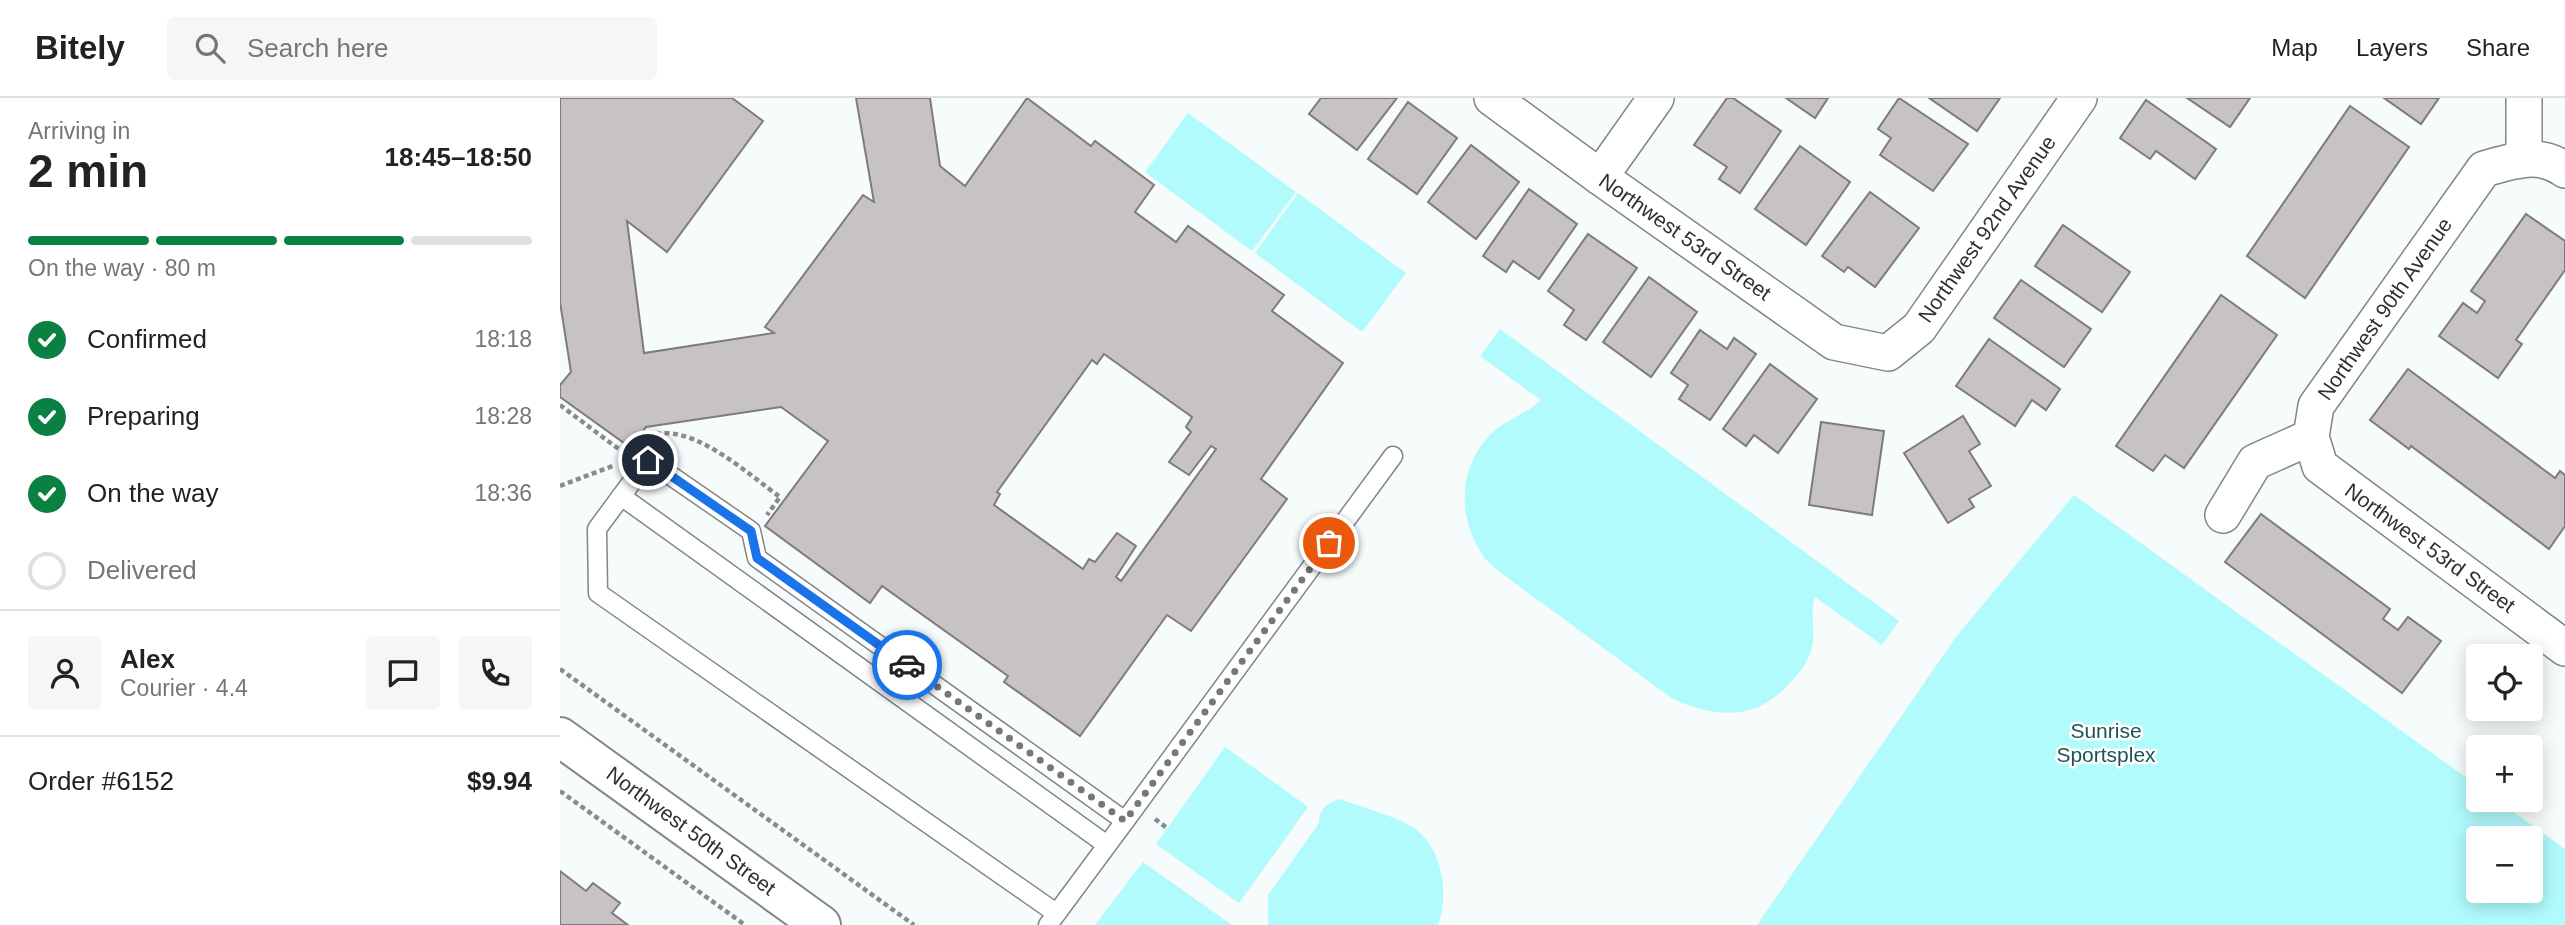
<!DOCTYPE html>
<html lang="en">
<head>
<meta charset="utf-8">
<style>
	body { margin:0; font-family:Arial,sans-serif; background:#f6f6f6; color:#222; height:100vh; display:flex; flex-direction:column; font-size:26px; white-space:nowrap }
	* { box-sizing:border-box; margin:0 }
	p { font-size:23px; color:#767676 }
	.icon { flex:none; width:38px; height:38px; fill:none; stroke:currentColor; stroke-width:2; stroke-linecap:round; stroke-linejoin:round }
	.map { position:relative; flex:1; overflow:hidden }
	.sheet { display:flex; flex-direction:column; background:#fff; width:560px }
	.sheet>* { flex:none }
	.tools { position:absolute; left:1906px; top:546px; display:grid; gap:14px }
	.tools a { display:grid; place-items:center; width:77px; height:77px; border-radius:7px; background:#fff; box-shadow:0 4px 18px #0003; font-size:35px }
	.pin { position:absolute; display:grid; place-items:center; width:60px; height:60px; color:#fff; margin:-30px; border:4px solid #fff; border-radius:50%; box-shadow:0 2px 7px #0007 }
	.courier { position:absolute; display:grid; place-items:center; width:70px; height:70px; margin:-35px; border:5px solid #1a73e8; border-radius:50%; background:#fff; color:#222; box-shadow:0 2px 9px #0007 }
	.headline em { font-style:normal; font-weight:600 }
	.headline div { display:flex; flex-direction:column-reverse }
	.headline { display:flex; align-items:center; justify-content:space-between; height:119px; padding:0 28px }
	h1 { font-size:46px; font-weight:600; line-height:52px }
	.bar { display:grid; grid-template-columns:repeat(4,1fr); gap:10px 7px; align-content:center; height:84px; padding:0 28px }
	.bar i { height:9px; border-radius:5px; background:#e0e0e0 }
	.bar .current { background:#0b8043 }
	.bar p { grid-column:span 4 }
	.line { display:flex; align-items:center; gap:18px; padding:0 28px; border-top:2px solid #e0e0e0 }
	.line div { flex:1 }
	.round { display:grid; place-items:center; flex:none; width:74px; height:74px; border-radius:7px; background:#f6f6f6 }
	ol { padding:0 28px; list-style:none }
	li { display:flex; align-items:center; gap:21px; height:77px }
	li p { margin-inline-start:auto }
	li .icon { padding:7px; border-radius:50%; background:#0b8043; color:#fff; stroke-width:4 }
	li:last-child { color:#767676 }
	li i { width:38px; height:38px; border:4px solid #e0e0e0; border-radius:50% }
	header { display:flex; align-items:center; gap:42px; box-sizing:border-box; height:98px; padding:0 35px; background:#fff; border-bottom:2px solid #e0e0e0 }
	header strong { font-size:33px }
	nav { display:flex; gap:38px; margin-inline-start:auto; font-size:24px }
	.search { width:490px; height:63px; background:#f6f6f6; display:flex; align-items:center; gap:18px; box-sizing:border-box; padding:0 24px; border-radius:7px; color:#767676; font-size:26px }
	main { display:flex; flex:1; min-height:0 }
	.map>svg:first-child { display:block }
	.green { fill:#b1fbfc; fill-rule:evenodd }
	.building { fill:#c7c3c5; stroke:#7f7b7d; stroke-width:2; fill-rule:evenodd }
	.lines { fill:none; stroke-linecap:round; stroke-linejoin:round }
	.service-casing { stroke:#818686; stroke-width:21 }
	.minor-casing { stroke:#818686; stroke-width:38 }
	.tertiary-casing { stroke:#818686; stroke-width:42 }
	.path { stroke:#898c8c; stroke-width:4.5; stroke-dasharray:5 3.5; stroke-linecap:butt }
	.service { stroke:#fff; stroke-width:18 }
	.minor { stroke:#fff; stroke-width:35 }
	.tertiary { stroke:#fff; stroke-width:38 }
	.done { stroke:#747878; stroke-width:7; stroke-dasharray:0 12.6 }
	.route { stroke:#1a73e8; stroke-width:9 }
	.labels { text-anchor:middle; stroke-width:5; stroke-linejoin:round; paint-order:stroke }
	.street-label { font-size:21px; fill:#2e3131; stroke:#fff }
	.park-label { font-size:21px; fill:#1a5455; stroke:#fff }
</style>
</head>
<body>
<header>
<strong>Bitely</strong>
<div class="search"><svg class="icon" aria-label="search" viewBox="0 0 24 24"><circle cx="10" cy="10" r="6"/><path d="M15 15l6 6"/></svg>Search here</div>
<nav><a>Map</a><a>Layers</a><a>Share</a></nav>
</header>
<main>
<section class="sheet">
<div class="headline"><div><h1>2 min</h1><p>Arriving in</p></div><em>18:45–18:50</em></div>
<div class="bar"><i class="current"></i><i class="current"></i><i class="current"></i><i></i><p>On the way · 80 m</p></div>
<ol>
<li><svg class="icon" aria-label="check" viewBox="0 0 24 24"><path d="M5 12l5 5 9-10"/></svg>Confirmed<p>18:18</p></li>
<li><svg class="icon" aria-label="check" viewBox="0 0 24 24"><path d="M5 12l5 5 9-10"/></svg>Preparing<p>18:28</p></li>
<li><svg class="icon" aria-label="check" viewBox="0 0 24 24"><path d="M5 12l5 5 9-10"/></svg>On the way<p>18:36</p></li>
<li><i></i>Delivered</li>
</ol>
<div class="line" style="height:126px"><a class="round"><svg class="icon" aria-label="person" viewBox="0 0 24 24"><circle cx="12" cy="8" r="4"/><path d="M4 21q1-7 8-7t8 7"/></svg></a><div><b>Alex</b><p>Courier · 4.4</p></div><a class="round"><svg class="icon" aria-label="chat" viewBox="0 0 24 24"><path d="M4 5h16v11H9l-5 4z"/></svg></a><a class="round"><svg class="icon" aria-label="phone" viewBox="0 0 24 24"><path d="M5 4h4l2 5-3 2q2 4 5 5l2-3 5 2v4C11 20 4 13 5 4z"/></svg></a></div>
<div class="line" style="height:91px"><div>Order #6152</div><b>$9.94</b></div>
</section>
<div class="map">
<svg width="2005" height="827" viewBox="0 0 2005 827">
	<rect width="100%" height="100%" fill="#f6fbfb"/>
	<g class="green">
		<polygon points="628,15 736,94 692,153 585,74"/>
		<polygon points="738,95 846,175 802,234 695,155"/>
		<path d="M940,231l399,292 -17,24 -67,-48c-6,16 2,36 -4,54 -4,13 -14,25 -24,35 -34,36 -73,31 -114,13l-169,-124c-7,-6 -15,-11 -20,-18 -26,-37 -27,-86 4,-120 15,-17 38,-22 53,-37l-61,-44z"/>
		<path d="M1514,397l404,291v14h19l68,49v76h-808l199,-288zM1918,740h52v53h-52z"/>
		<polygon points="665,649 748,709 679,805 596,746"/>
		<path d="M779,701c19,7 56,17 72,27 31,19 39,67 27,99h-170v-30l51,-72c0,-14 7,-19 20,-24z"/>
		<polygon points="583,764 672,827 535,827"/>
	</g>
	<g class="building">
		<path d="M0,0h172l31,23 -96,131 -40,-31 17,132 130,-20 -9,-6 98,-132 11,7 -18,-104h74l10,68 25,20 62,-88 64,48 4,-5 59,44 -19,27 41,30 12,-16 96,69 -12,16 71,52 -82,116 26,20 -96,132 -24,-16 -87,121 -76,-54 4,-6 -126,-90 -12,17 -105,-77 63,-85 -47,-34 -135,20 -15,21 -71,-51v-12l11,-13 -11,-70zM544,256l88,63 -6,10 5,5 -22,30 20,13 22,-29 5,3 -95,132 -5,-4 20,-31 -19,-13 -22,29 -6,-3 -6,10 -89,-64 6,-11 -3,-2 95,-132 5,4z"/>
		<polygon points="761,0 837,0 797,52 749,16"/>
		<polygon points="1167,0 1173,0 1221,33 1180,95 1159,81 1167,69 1134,47"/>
		<polygon points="1226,0 1268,0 1255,20"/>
		<polygon points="1339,0 1408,46 1373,93 1320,57 1331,40 1318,31"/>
		<polygon points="1369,0 1440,0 1417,33"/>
		<polygon points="1627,0 1690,0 1670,29"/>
		<polygon points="1824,0 1879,0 1861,26"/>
		<polygon points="1586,2 1656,51 1635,81 1596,53 1590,61 1560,40"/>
		<polygon points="848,4 897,40 857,96 808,61"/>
		<polygon points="1790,8 1849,49 1745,200 1687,158"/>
		<polygon points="911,47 959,84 916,141 868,104"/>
		<polygon points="1240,48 1290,84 1246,147 1195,111"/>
		<polygon points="969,91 1017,126 979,181 953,163 946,174 923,158"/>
		<polygon points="1310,94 1359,130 1315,189 1288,169 1284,174 1262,158"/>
		<polygon points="1966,116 2005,143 2005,172 1956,242 1962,246 1938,280 1879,238 1903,205 1917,215 1925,203 1911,193"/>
		<polygon points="1503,127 1570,174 1542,214 1475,168"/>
		<polygon points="1028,136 1077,170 1026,242 1004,227 1014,212 988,193"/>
		<polygon points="1089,179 1137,214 1091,279 1043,244"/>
		<polygon points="1461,182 1531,231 1504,269 1434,220"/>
		<polygon points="1661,197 1717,237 1624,370 1605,357 1593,373 1556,348"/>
		<polygon points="1140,232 1167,251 1174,240 1196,256 1150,322 1119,301 1128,287 1111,275"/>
		<polygon points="1429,241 1500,291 1486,312 1472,302 1455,328 1396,288"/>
		<polygon points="1210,266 1257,301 1218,355 1194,337 1186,348 1163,331"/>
		<polygon points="1848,271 1995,380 2000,373 2005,377 2005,428 1989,451 1851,348 1849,351 1810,322"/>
		<polygon points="1403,318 1420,346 1409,353 1431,388 1409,401 1414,409 1388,425 1344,355"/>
		<polygon points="1261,324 1324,333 1312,417 1249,407"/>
		<polygon points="1701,416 1830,511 1823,521 1838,532 1848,519 1881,543 1842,595 1665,464"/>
		<polygon points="0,773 26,793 33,785 60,805 52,815 68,827 0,827"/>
	</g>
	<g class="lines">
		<defs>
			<g id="service">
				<polyline points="61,398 547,747"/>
				<polyline points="565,723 833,358"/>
				<polyline points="488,827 565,723 197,460 191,433 88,362 37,431 38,495 496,815"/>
			</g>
			<g id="minor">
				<polyline points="932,0 1040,79 1274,244 1328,255 1359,230 1519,0"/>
				<polyline points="1964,59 1964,0"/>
				<path d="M2005,72c-26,-19 -53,-9 -81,-1l-168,237 -5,31 9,29 245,182"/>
				<polyline points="1040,79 1096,0"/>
				<polyline points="1663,417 1695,364 1751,339"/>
			</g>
			<polyline id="tertiary" points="0,639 261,827"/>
		</defs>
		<use href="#service" class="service-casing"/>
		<use href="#minor" class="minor-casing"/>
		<use href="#tertiary" class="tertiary-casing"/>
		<g class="path">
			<polyline points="0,307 64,355"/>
			<path d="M88,339c40,-19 101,38 132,60l-13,18"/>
			<polyline points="0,388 55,367"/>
			<polyline points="0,571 354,827"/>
			<polyline points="0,693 185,827"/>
			<polyline points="595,721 607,730"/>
		</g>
		<use href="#service" class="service"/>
		<use href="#minor" class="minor"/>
		<use href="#tertiary" class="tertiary"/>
	</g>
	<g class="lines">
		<polyline class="done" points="347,567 565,723 769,445"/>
		<polyline class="route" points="88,362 191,433 197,460 347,567"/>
	</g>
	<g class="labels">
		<g class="street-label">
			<text transform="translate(1427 131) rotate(-55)" y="7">Northwest 92nd Avenue</text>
			<text transform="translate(1125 139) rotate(35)" y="7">Northwest 53rd Street</text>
			<text transform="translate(1825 211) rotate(-55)" y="7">Northwest 90th Avenue</text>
			<text transform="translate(1870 450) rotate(36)" y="7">Northwest 53rd Street</text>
			<text transform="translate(131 733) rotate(36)" y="7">Northwest 50th Street</text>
		</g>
		<g class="park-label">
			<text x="1546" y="640">Sunrise<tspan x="1546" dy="24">Sportsplex</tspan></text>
		</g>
	</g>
</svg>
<div class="tools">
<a><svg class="icon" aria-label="locate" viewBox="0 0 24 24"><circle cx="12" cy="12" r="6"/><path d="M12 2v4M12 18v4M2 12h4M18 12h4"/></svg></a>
<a>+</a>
<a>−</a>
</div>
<div class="pin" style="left:769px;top:445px;background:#ea580c"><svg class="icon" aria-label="bag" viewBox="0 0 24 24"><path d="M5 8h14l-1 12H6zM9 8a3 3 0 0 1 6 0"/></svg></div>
<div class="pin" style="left:88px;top:362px;background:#1f2937"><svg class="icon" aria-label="home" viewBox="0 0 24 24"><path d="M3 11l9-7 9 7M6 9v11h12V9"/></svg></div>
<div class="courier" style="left:347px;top:567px"><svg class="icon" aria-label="car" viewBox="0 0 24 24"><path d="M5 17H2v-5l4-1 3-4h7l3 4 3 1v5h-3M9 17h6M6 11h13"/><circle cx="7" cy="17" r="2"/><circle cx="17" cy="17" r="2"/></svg></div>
</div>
</main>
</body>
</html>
